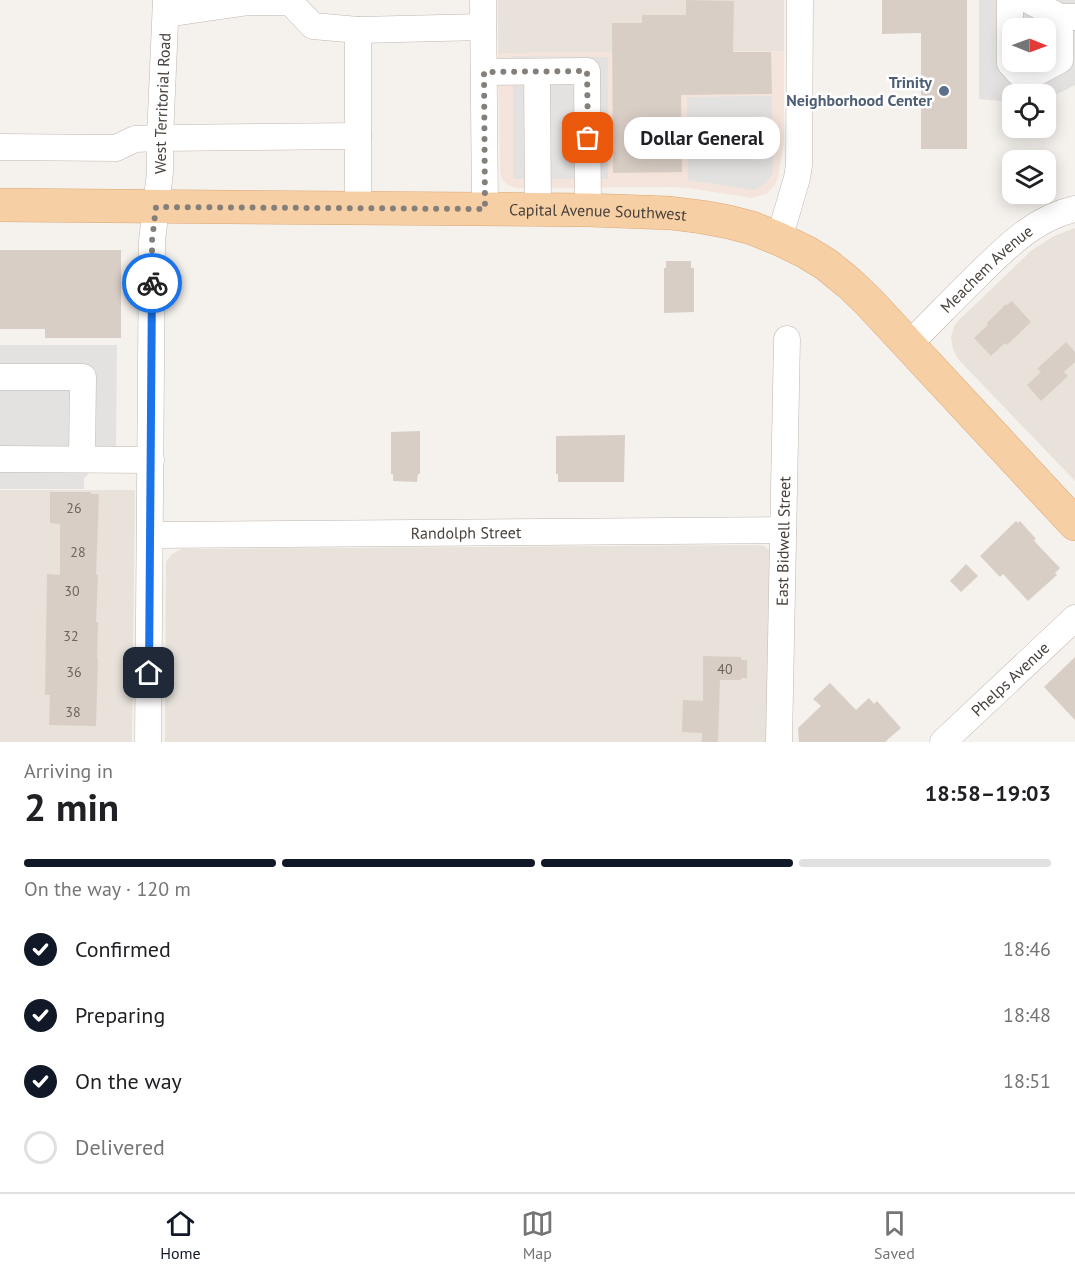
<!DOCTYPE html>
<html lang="en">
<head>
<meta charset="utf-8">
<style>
	body { margin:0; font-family:"PT Sans",sans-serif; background:#f2f2f2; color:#202124; height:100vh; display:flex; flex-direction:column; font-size:22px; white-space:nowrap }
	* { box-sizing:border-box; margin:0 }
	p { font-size:20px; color:#757577 }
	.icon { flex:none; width:33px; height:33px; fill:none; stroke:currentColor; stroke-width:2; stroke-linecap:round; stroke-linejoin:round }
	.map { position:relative; height:742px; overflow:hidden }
	.panel { display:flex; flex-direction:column; background:#fff; flex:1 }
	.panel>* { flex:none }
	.needle { width:39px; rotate:91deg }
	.tools { position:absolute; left:1002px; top:18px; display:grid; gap:12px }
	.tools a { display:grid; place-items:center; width:54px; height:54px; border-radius:12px; background:#fff; box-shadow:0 3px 15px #0003; font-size:30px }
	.pin { position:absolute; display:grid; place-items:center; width:51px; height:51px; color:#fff; margin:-26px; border-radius:12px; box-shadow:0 3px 9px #0006 }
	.courier { position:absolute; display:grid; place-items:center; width:60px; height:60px; margin:-30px; border:4px solid #1a73e8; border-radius:50%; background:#fff; color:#222; box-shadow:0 2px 8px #0007 }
	.bubble { position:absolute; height:42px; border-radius:18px; background:#fff; box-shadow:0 3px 15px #0003; font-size:20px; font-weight:600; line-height:42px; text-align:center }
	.head em { font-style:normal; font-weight:600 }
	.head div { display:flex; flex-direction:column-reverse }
	.head { display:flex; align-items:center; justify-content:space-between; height:102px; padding:0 24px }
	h1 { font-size:39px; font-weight:600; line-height:45px }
	.bar { display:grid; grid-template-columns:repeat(4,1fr); gap:9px 6px; align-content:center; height:72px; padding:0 24px }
	.bar i { height:8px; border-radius:4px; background:#e0e0e0 }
	.bar .active { background:#111827 }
	.bar p { grid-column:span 4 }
	ol { padding:0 24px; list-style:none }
	li { display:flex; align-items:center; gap:18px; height:66px }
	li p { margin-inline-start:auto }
	li .icon { padding:6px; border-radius:50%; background:#111827; color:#fff; stroke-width:4 }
	li:last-child { color:#757577 }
	li i { width:33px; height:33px; border:3px solid #e0e0e0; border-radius:50% }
	.tab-bar { display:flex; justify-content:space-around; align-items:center; height:84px; border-top:2px solid #e0e0e0; background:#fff; font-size:16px; color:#757577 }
	.tab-bar a { display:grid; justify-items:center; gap:3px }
	.tab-bar .active { color:#111827 }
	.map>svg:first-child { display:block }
	.residential { fill:#e8e2db }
	.commercial { fill:#f4e4db }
	.parking { fill:#e4e2e0; fill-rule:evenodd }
	.building { fill:#d9cec6 }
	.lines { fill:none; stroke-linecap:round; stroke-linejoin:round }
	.minor-casing { stroke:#c0b7b0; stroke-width:27 }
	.major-casing { stroke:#dba875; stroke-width:34 }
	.minor { stroke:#fff; stroke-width:26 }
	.major { stroke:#f6cfa5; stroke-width:33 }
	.done { stroke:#857f79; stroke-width:6; stroke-dasharray:0 10.8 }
	.route { stroke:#1a73e8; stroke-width:8 }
	.service-dot { fill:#5c6f8a; stroke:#fff; stroke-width:2 }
	.labels { text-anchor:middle; stroke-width:5; stroke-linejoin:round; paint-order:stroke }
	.number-label { font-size:14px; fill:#6d645e }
	.service-label { font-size:16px; font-weight:bold; fill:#4e5e75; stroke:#fff; text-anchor:end }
	.street-label { font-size:16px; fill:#49413b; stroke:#fff }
</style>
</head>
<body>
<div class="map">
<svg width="1075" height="742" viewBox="0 0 1075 742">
	<rect width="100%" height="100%" fill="#f5f1ed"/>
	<g class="residential">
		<polygon points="498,0 784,0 784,51 498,53"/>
		<polygon points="1075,228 1075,481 958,359 953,349 951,337 954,326 958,321 1032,250 1054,236"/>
		<polygon points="0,490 135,490 132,742 0,742"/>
		<polygon points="759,545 764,546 770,551 769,742 165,742 166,562 172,554 182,549"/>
	</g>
	<polygon class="commercial" points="784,51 784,141 778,177 775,185 766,194 751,198 690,188 671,187 517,188 508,185 503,181 500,173 498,53"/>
	<g class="parking">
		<path d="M979,0h96v85l-29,15v-6h-34v8l-33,-3zM1012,28h34v34h-34z"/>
		<polygon points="513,56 608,57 608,179 513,179"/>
		<polygon points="772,96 773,170 772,175 762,186 755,190 688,180 687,97"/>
		<polygon points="0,345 117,345 116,447 84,478 84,489 0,489"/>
	</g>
	<g class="building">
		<polygon points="686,0 734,1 733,52 771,52 772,94 681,95 682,172 613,173 612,23 642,23 642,15 686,15"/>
		<polygon points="882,0 967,0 967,149 921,149 921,33 882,34"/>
		<polygon points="0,250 121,250 121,338 45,338 45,329 0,329"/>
		<polygon points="666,261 691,261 691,268 694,268 694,312 664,313 664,268 666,268"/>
		<polygon points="1012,301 1031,322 1007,345 1005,343 991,356 974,338 988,325 987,323 1006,304 1007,305"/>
		<polygon points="1066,342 1075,352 1075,362 1064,372 1068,376 1041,401 1027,385 1041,372 1037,369"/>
		<polygon points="420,431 420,474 418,474 417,482 393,481 393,474 391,474 391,432"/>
		<polygon points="625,435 624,482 558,482 558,474 556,474 556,436"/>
		<polygon points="50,492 91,492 91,494 99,494 96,575 98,575 96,622 98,622 97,659 98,659 96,726 49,725 50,695 45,695 47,574 60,575 60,524 50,523"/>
		<polygon points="1016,521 1018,523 1020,521 1036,539 1034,540 1036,543 1060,568 1055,573 1057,575 1028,601 1003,574 1000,577 980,556"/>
		<polygon points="966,564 978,576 961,592 950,581"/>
		<polygon points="703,656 741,657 741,660 747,660 747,678 741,678 741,680 720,680 718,742 702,742 702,733 682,732 683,700 703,701"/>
		<polygon points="1075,657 1075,720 1044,687"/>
		<polygon points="830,683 856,710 869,698 874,704 877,701 901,728 885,742 799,742 798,728 821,706 813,699"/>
	</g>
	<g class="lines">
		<defs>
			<g id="minor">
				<polyline points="483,0 485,209"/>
				<polyline points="1010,0 1010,63 1019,73 1036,73 1060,60 1060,17"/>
				<polyline points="1028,0 1060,17 1075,17"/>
				<polyline points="166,14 249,2 290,2 313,26 358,30 483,27"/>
				<polyline points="358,30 358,207"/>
				<polyline points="484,72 587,71 588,210"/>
				<polyline points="537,72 538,209"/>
				<polyline points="0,147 116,148 135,139 160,138 358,136"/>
				<polyline points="779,239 797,178 799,165 800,0"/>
				<path id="s1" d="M909,344c22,-21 43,-44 65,-65 29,-29 60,-61 101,-70"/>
				<polyline points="0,377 83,377 82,459"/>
				<polyline points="0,459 151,460"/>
				<path id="s2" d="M150,535l633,-5"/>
				<path id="s3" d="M148,742l4,-501 8,-69v-34l6,-138"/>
				<path id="s4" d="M779,742l8,-403"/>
				<path id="s5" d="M943,742l132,-124"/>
			</g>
			<g id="major">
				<path id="s6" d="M0,205l588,5 82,3 32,4 27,5 23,6 27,11 27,13 21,13 22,18 19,18 207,223"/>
			</g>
		</defs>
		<use href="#minor" class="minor-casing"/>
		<use href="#major" class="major-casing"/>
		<use href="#minor" class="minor"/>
		<use href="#major" class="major"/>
	</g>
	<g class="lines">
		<polyline class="done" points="152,283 152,241 156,207 485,209 484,72 587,71 588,138"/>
		<polyline class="route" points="149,673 152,283"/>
	</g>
	<circle class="service-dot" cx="944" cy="91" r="6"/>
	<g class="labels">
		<g class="number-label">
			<text x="74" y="513">26</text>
			<text x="78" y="557">28</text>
			<text x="72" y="596">30</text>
			<text x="71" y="641">32</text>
			<text x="725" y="674">40</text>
			<text x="74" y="677">36</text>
			<text x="73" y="717">38</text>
		</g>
		<g class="service-label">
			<text x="932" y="88">Trinity<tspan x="932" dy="18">Neighborhood Center</tspan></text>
		</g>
		<g class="street-label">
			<text dy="6" stroke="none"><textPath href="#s3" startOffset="639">West Territorial Road</textPath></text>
			<text dy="6" stroke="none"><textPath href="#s6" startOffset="598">Capital Avenue Southwest</textPath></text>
			<text dy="6" stroke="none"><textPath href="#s1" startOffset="108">Meachem Avenue</textPath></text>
			<text dy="6" stroke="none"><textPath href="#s2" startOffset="316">Randolph Street</textPath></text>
			<text dy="6" stroke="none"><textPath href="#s4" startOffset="201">East Bidwell Street</textPath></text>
			<text dy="6" stroke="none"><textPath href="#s5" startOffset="92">Phelps Avenue</textPath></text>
		</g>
	</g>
</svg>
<div class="tools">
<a><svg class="needle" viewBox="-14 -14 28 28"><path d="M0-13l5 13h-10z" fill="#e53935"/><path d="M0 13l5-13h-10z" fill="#757577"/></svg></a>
<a><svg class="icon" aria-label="locate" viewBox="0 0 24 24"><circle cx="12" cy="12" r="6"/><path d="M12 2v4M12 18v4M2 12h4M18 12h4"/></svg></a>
<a><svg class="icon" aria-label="layers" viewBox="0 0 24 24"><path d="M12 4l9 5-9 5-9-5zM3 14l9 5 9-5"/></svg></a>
</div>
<div class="pin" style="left:588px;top:138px;background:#ea580c"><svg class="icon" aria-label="bag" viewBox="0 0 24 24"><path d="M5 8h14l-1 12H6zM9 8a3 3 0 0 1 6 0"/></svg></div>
<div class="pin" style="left:149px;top:673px;background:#1f2937"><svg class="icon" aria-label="home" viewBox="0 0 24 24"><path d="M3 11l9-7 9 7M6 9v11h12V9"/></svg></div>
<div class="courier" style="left:152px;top:283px"><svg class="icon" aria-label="bike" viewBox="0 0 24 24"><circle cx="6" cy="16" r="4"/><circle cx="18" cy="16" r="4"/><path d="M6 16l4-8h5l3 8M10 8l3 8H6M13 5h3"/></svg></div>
<div class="bubble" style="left:624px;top:117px;width:156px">Dollar General</div>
</div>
<section class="panel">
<div class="head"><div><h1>2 min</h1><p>Arriving in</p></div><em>18:58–19:03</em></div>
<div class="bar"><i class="active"></i><i class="active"></i><i class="active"></i><i></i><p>On the way · 120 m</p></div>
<ol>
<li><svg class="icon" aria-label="check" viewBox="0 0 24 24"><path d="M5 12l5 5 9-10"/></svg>Confirmed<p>18:46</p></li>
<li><svg class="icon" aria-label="check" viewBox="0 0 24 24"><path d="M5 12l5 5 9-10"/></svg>Preparing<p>18:48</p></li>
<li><svg class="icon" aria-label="check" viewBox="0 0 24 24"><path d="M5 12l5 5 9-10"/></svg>On the way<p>18:51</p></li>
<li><i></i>Delivered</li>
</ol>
</section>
<nav class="tab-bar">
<a class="active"><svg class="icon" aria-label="home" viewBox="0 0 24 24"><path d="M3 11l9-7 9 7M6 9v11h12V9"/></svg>Home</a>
<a><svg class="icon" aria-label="map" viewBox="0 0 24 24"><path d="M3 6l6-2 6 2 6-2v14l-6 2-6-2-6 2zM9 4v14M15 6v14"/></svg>Map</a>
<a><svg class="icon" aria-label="saved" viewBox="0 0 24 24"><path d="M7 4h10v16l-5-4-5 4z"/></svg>Saved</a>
</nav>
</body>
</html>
